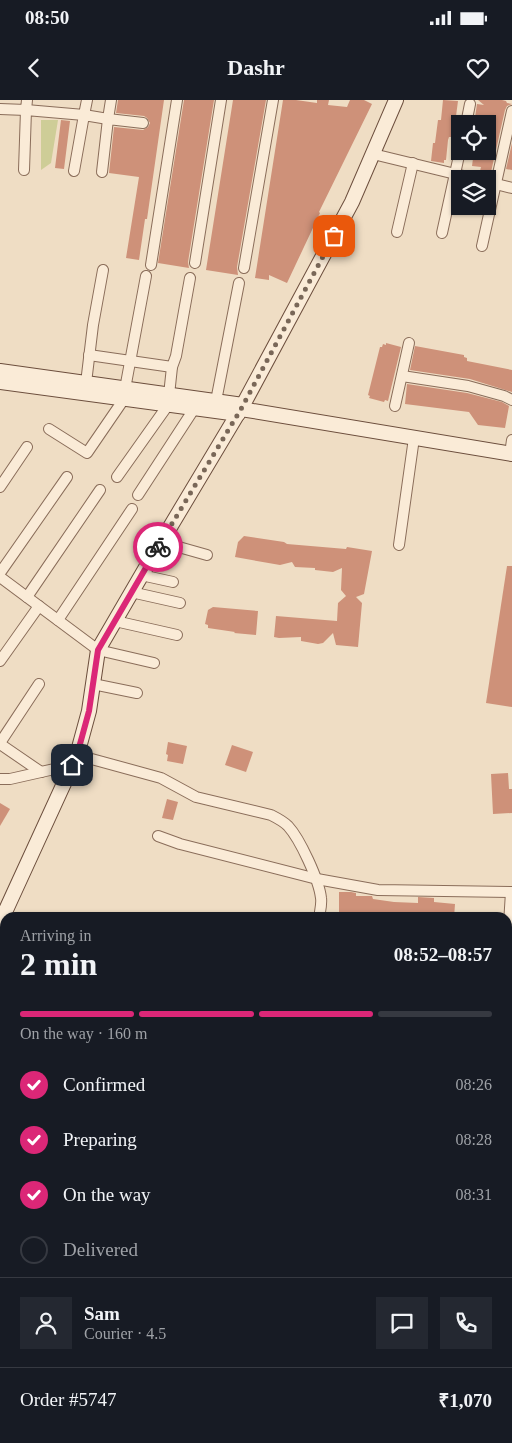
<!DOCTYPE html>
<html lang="en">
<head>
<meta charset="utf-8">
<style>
	body { margin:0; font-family:Georgia,serif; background:#242831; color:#f1f3f6; height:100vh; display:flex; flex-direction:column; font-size:19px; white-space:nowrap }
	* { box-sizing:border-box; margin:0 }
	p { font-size:16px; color:#9ea1a6 }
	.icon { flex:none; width:28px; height:28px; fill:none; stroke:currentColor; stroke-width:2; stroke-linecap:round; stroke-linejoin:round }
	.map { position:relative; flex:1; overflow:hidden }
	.sheet { position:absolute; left:0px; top:812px; width:512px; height:531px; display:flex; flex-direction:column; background:#171b24; border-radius:15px 15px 0 0; box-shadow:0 1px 4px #0004 }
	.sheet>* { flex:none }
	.fabs { position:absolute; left:451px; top:15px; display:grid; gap:10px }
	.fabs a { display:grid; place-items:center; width:45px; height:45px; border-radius:0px; background:#171b24; box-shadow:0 1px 4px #0004; font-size:25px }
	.pin { position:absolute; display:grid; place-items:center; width:42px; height:42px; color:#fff; margin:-21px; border-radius:10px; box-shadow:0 2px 8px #0006 }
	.courier { position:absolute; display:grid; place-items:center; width:50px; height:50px; margin:-25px; border:4px solid #db2777; border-radius:50%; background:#fff; color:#222; box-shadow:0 1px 6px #0007 }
	.headline em { font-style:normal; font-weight:700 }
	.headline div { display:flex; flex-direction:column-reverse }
	.headline { display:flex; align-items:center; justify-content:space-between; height:85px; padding:0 20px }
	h1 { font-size:32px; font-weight:700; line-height:38px }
	.bar { display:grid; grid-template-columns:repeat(4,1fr); gap:8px 5px; align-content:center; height:60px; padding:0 20px }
	.bar i { height:6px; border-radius:4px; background:#363941 }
	.bar .active { background:#db2777 }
	.bar p { grid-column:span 4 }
	.line { display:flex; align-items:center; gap:12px; padding:0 20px; border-top:1px solid #363941 }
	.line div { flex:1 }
	.round { display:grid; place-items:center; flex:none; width:52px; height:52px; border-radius:0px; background:#242831 }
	ol { padding:0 20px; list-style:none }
	li { display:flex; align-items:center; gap:15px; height:55px }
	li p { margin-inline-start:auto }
	li .icon { padding:5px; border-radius:50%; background:#db2777; color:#fff; stroke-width:4 }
	li:last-child { color:#9ea1a6 }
	li i { width:28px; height:28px; border:2px solid #363941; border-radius:50% }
	.status { display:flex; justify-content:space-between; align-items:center; height:35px; padding:0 25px; background:#171b24; direction:ltr }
	.status svg { height:14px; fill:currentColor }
	header { display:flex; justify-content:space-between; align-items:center; height:65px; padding:0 20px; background:#171b24; font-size:22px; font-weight:700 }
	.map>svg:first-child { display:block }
	.green { fill:#cecd97 }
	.building { fill:#ce9179 }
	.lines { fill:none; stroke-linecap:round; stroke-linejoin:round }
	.street-casing { stroke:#8a6d5a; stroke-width:12 }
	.secondary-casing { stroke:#6c4e3d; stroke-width:16 }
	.street { stroke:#faebd7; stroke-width:10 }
	.secondary { stroke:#faebd7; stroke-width:14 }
	.done { stroke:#796758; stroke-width:5; stroke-dasharray:0 9 }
	.route { stroke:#db2777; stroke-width:6 }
</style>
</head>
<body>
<div class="status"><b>08:50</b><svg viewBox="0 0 49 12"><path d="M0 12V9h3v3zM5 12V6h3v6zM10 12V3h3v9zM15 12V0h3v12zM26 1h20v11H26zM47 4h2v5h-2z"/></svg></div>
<header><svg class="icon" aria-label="back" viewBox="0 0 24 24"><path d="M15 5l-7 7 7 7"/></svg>Dashr<svg class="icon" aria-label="heart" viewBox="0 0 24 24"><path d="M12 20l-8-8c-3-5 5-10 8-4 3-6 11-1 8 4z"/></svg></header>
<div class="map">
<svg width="512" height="1343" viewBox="0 0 512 1343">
	<rect width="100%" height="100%" fill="#efddc4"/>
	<polygon class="green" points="41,20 58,20 51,63 41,70"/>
	<g class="building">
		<polygon points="118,0 164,0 147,119 145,119 139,160 126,158 139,77 109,73 114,27 143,30 148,27 150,23 147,18 144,16 116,13"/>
		<polygon points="184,0 214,0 188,162 189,168 158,163"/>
		<polygon points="233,0 266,0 237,167 238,175 206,170"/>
		<polygon points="283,0 296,0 317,3 317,0 329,0 328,5 347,7 350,0 364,0 372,4 319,112 320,113 287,183 269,175 269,180 255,178"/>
		<polygon points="443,0 458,1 456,16 454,16 451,37 449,37 448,40 446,60 444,60 444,63 431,61 433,43 435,43 438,20 441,20"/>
		<polygon points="478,0 502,0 506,1 507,3 512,4 507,6 505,10 491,72 480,71 481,67 472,66 474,51 479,51 488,60 488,24 474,24 477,4 484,5"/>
		<polygon points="61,20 70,21 64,69 55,68"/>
		<polygon points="512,43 512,70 506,69"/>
		<polygon points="386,243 401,247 388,301 385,300 384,302 369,298 370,296 368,295 380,247 382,247 383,244 386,245"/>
		<polygon points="415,246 464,255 464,257 467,258 467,261 512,270 512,292 470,279 410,270"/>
		<polygon points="407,284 467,293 502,302 509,306 505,328 478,325 469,312 405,304"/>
		<polygon points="244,436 284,442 287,444 346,449 347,447 372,451 364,494 356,497 362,503 358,547 336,545 333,533 323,543 318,544 301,541 301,537 279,538 274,537 276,516 337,521 338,503 346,496 341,490 342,468 333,472 315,470 315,468 295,467 292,462 280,465 235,457 238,442"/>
		<polygon points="507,466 512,466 512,607 486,603"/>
		<polygon points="213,507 258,511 256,535 234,533 235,532 208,528 208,525 205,524 208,510"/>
		<polygon points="168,642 187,646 183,664 167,661 168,655 166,654"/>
		<polygon points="232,645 253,652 246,672 225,665"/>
		<polygon points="508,673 509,689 512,689 512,713 493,714 491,674"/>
		<polygon points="167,699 178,702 173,720 162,718"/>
		<polygon points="0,703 10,709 0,726"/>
		<polygon points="339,792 351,792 356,793 356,796 372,796 373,799 394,802 418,803 418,797 434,798 434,802 455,804 454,818 431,815 431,818 339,818"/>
	</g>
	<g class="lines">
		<defs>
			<g id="street">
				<polyline points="0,9 26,10 27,0"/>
				<polyline points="466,24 470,4"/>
				<polyline points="373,54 476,79"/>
				<polyline points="24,70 26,10 84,15 87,0"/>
				<polyline points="74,71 84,15 108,19 111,0"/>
				<polyline points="102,72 108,19 143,23"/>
				<polyline points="488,82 512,88"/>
				<polyline points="397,132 413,63"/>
				<polyline points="442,133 460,51"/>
				<polyline points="482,146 512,11"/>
				<polyline points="195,163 221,0"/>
				<polyline points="151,165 177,0"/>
				<polyline points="244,168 273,0"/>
				<polyline points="89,255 172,267"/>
				<polyline points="402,276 468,286 504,296 512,300"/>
				<polyline points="86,283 93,225 103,170"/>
				<polyline points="125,289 146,176"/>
				<polyline points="169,295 172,267 176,256 190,178"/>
				<polyline points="216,301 239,183"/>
				<polyline points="395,306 409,243"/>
				<polyline points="49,329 87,353 124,299"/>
				<polyline points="510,354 512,340"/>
				<polyline points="117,377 168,305"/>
				<polyline points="0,387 27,347"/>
				<polyline points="138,395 194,309"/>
				<polyline points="161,442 207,455"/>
				<polyline points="399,445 414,338"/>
				<polyline points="0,473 67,377"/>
				<polyline points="141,475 173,482"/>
				<polyline points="0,477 98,550 154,563"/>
				<polyline points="131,492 180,503"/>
				<polyline points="27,497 100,390"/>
				<polyline points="58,520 132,409"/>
				<polyline points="115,521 177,535"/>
				<polyline points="0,561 39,506"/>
				<polyline points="93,584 137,593"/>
				<polyline points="0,643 39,584"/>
				<polyline points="0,644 41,672"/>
				<path d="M77,655l84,23 35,19 75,18c6,3 12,6 17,11 12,13 31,54 33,72 1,6 -1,13 -2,20"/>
				<polyline points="0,679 10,679 72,665"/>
				<polyline points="158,736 180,744 317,779 378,790 512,792"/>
				<polyline points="0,836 5,836"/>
				<polyline points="508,840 511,792"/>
				<polyline points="0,905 5,906"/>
				<polyline points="0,968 5,968"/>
				<polyline points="508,999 512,998"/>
				<polyline points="508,1019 512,1043"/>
				<polyline points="0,1031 5,1031"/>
				<polyline points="0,1078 5,1079"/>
				<polyline points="508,1103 512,1102"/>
				<polyline points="508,1138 512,1137"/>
				<polyline points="0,1164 5,1164"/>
				<polyline points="508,1241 512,1240"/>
				<polyline points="0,1242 5,1272"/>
				<polyline points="508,1304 512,1303"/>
				<polyline points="205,1339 206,1343"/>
				<polyline points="268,1339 269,1343"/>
				<polyline points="488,1339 489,1343"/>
			</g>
			<g id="secondary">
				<polyline points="0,271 243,305"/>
				<polyline points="0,282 238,314"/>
				<polyline points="241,309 512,354"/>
				<polyline points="0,823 77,655 89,611 98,550 148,464 243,305 352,102 396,0"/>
				<polyline points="508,1174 512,1172"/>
				<polyline points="508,1186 512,1185"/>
				<polyline points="383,1339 384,1343"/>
				<polyline points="84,1343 95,1339"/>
				<polyline points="117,1343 128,1339"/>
			</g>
		</defs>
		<use href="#street" class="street-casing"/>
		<use href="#secondary" class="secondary-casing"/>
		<use href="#street" class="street"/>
		<use href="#secondary" class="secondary"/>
	</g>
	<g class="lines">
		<polyline class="done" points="158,447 241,309 334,136"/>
		<polyline class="route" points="72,665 77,655 89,611 98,550 158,447"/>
	</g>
</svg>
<div class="fabs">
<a><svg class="icon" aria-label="locate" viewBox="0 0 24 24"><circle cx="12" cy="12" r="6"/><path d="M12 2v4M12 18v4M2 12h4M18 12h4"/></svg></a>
<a><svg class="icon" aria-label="layers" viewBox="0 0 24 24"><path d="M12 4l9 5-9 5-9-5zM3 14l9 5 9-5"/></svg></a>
</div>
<div class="pin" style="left:334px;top:136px;background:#ea580c"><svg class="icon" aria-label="bag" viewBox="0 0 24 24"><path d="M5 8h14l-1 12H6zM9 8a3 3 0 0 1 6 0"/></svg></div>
<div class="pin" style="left:72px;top:665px;background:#1f2937"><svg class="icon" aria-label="home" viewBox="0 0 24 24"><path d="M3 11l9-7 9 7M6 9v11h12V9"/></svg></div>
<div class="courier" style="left:158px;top:447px"><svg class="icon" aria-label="bike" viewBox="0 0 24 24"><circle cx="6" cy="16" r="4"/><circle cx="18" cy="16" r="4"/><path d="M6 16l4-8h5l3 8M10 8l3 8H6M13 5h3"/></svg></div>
<section class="sheet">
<div class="headline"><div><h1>2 min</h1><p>Arriving in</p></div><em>08:52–08:57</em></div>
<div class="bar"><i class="active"></i><i class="active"></i><i class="active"></i><i></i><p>On the way · 160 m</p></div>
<ol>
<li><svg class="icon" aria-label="check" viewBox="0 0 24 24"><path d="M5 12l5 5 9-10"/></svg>Confirmed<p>08:26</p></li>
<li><svg class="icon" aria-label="check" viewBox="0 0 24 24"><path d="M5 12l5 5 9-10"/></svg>Preparing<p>08:28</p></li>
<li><svg class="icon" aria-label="check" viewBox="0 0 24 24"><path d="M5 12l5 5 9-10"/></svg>On the way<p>08:31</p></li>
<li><i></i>Delivered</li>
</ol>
<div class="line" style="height:90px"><a class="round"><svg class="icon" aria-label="person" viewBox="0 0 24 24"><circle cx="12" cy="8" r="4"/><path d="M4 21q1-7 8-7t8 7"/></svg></a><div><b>Sam</b><p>Courier · 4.5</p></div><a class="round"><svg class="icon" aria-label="chat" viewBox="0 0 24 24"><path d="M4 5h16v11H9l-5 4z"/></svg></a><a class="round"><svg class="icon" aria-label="phone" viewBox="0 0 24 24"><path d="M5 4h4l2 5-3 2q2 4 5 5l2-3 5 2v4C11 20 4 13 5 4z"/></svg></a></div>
<div class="line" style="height:65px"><div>Order #5747</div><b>₹1,070</b></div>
</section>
</div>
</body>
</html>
